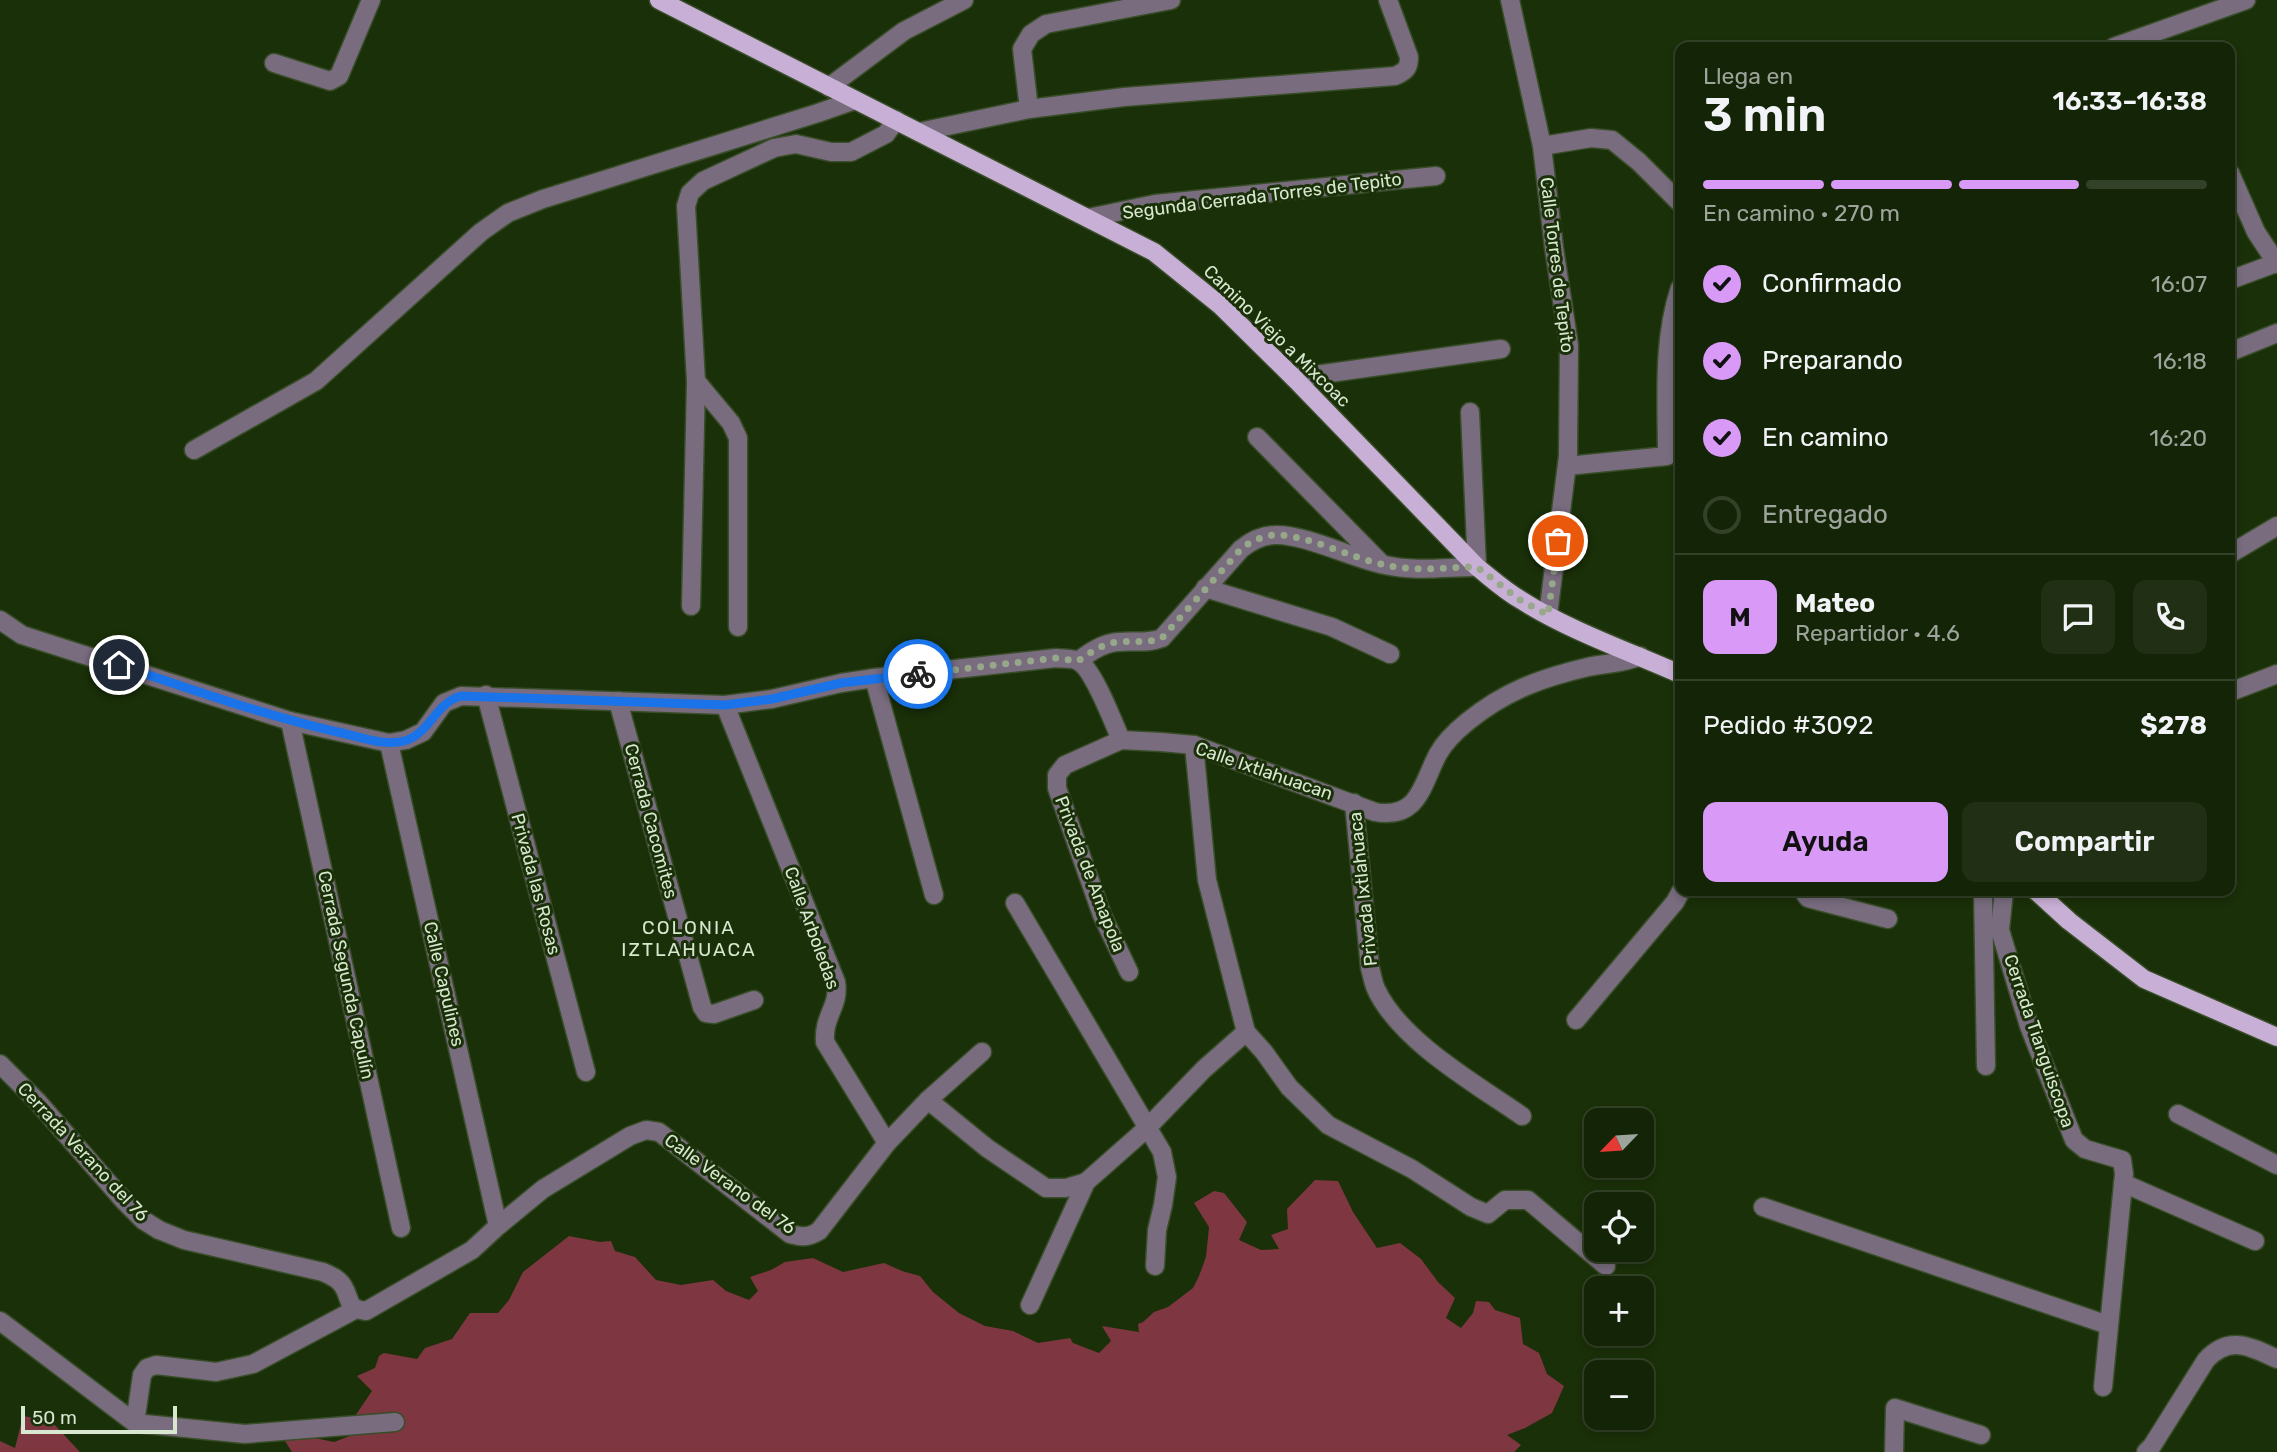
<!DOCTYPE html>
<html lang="es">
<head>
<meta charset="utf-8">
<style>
	body { margin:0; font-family:Rubik,sans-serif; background:#213014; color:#f1f3f6; height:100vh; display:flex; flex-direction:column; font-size:26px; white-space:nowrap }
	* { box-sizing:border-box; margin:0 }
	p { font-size:23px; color:#9da49b }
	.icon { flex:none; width:38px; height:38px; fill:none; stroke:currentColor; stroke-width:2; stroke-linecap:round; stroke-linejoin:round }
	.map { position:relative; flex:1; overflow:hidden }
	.drawer { position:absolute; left:1675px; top:42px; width:560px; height:854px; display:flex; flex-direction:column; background:#142406; border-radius:14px; box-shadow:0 4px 10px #0003,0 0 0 2px #334128 }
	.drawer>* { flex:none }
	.needle { width:46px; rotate:245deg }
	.buttons { position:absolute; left:1584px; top:1108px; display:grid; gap:14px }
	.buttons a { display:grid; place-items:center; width:70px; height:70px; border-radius:14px; background:#142406; box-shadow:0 4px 10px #0003,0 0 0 2px #334128; font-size:35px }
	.scale { position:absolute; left:21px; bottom:18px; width:156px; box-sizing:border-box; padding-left:7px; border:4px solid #d8e7d0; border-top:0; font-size:19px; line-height:24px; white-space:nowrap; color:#d8e7d0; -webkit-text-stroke:5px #1a3008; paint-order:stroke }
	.pin { position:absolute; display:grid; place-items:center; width:60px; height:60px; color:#fff; margin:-30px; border:4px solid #fff; border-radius:50%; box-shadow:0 2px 7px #0007 }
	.courier { position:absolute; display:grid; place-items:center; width:70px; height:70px; margin:-35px; border:5px solid #1a73e8; border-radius:50%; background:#fff; color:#222; box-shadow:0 2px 9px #0007 }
	.overview em { font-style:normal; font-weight:600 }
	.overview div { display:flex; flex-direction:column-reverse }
	.overview { display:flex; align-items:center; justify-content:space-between; height:119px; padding:0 28px }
	h1 { font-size:46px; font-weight:600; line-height:52px }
	.bar { display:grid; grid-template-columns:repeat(4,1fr); gap:10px 7px; align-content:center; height:84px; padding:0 28px }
	.bar i { height:9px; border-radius:5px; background:#334128 }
	.bar .on { background:#d99af7 }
	.bar p { grid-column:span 4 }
	.line { display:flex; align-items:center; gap:18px; padding:0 28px; border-top:2px solid #334128 }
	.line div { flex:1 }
	.round { display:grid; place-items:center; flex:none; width:74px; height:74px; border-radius:14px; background:#213014 }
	ol { padding:0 28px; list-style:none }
	li { display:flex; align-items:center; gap:21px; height:77px }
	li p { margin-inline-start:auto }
	li .icon { padding:7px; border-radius:50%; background:#d99af7; color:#111; stroke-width:4 }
	li:last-child { color:#9da49b }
	li i { width:38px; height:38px; border:4px solid #334128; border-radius:50% }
	.action { display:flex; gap:14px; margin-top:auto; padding:14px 28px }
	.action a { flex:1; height:80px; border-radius:14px; background:#d99af7; color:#111; font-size:28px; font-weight:600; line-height:80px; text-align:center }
	.action a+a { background:#213014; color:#f1f3f6 }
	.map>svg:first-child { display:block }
	.green { fill:#7e3740 }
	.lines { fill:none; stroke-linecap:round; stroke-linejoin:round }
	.minor-casing { stroke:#384d28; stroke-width:21 }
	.major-casing { stroke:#384d28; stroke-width:21 }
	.minor { stroke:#786c7e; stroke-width:18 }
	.major { stroke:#c8afd5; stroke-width:18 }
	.done { stroke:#96a78a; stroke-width:7; stroke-dasharray:0 12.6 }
	.route { stroke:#1a73e8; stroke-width:9 }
	.labels { text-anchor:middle; stroke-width:6; stroke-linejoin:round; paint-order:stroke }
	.street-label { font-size:18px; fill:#d8e7d0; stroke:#1a3008 }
	.neighbourhood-label { font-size:19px; letter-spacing:2px; fill:#d8e7d0; stroke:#1a3008 }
</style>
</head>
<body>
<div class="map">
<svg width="2277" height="1452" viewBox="0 0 2277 1452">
	<rect width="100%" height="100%" fill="#1a3008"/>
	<g class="green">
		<polygon points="1315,1180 1338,1181 1353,1212 1377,1248 1400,1243 1421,1259 1438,1282 1455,1298 1446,1318 1461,1328 1473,1313 1476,1301 1489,1302 1495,1310 1520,1318 1523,1344 1539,1353 1547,1374 1564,1386 1552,1413 1525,1428 1507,1435 1521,1445 1514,1452 292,1452 285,1441 305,1436 334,1442 355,1434 353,1419 372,1391 357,1376 375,1368 379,1356 384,1353 417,1359 425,1348 452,1339 470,1313 498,1313 509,1300 523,1272 569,1236 600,1242 611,1241 615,1251 635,1257 656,1280 681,1285 713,1280 726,1291 749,1300 758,1291 750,1277 771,1270 785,1262 813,1258 843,1272 884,1263 902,1271 920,1276 933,1292 959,1313 985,1326 1013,1331 1038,1343 1070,1338 1073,1343 1099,1353 1111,1341 1102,1326 1139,1332 1138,1324 1143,1322 1154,1312 1168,1307 1193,1288 1199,1276 1206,1257 1209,1227 1194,1203 1214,1191 1224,1193 1247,1222 1239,1240 1261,1250 1279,1249 1271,1235 1288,1229 1287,1209"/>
		<polygon points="23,1416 51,1421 80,1452 0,1452 0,1441 15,1448"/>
	</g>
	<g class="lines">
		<defs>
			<g id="minor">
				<polyline points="1510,0 1542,146 1554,248 1569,345 1568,456 1548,615"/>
				<polyline points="2114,47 2246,0"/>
				<polyline points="274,63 330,81 339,76 371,0"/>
				<polyline points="829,87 904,31 964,0"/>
				<polyline points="1029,109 1022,49 1031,34 1046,24 1171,0"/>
				<path d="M919,132l110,-23 95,-12 271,-21c11,-5 14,-8 14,-19l-21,-57"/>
				<polyline points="1542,146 1591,138 1612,140 1639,162 1680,203"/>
				<polyline points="2230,173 2256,232 2277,264"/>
				<polyline points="1088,218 1155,204 1436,176"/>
				<polyline points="2230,280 2276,263"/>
				<polyline points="2230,352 2277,333"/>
				<polyline points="1294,378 1501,349"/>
				<polyline points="696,381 731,423 738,438 738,627"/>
				<polyline points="1257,437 1381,563"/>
				<polyline points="194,450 316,381 481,232 508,213 543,199 818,113 855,100"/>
				<path d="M1567,466l100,-10c0,-56 -5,-115 13,-168"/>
				<polyline points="2230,554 2277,526"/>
				<polyline points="1205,588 1332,627 1390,654"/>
				<polyline points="691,606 696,381 686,206 690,193 703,181 774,148 796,144 831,152 851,152 886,134 896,120"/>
				<path d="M0,620l22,15 268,86 99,22 17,-3 17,-8 21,-29 17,-7 264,9 47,-6 69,-16 33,-5 182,-20c6,1 17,0 22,3 15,7 36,63 43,79"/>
				<path d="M1078,661c12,-9 25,-18 40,-19 16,-2 29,2 44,-4l79,-89c10,-8 21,-14 34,-14 30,-1 79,24 110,30 31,7 61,2 92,2l-7,-155"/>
				<polyline points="874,678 934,895"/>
				<polyline points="2230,692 2277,674"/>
				<polyline points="486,695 586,1072"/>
				<polyline points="618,701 702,1007 706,1013 714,1014 754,1000"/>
				<path d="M725,705l111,277c4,25 -13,33 -11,60l62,101"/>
				<polyline points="290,721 401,1228"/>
				<polyline points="389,743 498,1226"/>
				<polyline points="1194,745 1207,880 1246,1032 1264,1052 1289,1087 1328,1125 1412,1169 1471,1207 1488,1214 1505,1200 1528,1200 1606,1266"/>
				<path d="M1354,803l16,165c2,7 3,14 6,21 24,52 100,95 146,127"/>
				<polyline points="1803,891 1808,898 1888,919"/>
				<polyline points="1983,891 1986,1066"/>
				<polyline points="2004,891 2000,930 2029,1026 2074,1140 2085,1149 2122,1160 2124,1174 2103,1387"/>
				<polyline points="1015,903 1162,1152 1167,1177 1163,1205 1157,1230 1155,1266"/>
				<path d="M1129,972l-27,-57 -45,-127v-13l8,-10 56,-25 40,2 33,3 181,67c44,8 47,-28 63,-58 7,-13 18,-23 29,-32 38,-31 74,-44 121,-55 18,-4 35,-3 52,-11"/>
				<polyline points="1576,1020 1675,902 1681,891"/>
				<path d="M0,1064l37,37 88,101 18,18 16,10 25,10 139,32c7,3 16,7 20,14 9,14 2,22 23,25l106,-61 26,-24 45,-37 87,-53 16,-6 13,2 131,102c12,3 18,4 29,-3l68,-88 41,-43 54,-48"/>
				<polyline points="928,1100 987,1148 1046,1188 1066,1188 1086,1182"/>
				<polyline points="2178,1114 2277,1165"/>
				<polyline points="2123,1183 2255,1241"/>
				<polyline points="1763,1207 2108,1325"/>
				<polyline points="1030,1305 1086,1182 1146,1129 1204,1069 1246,1032"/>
				<polyline points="0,1321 135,1423 142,1375 147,1368 156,1365 216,1372 253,1364 356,1309"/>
				<polyline points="135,1423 245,1434 395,1422"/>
				<polyline points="1894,1452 1895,1408 1981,1435"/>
				<path d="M2146,1452l6,-6 54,-86c23,-25 44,-14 71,-1"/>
			</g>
			<g id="major">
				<path d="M659,0l495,252 67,54 73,72 183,189c14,11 28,24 44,33 47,30 107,51 159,74"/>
				<polyline points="2036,891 2069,921 2144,979 2277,1037"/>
			</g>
		</defs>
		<use href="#minor" class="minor-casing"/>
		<use href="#major" class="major-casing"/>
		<use href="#minor" class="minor"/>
		<use href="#major" class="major"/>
	</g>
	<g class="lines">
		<path class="done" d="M918,674l138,-16 22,3c12,-8 25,-18 40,-19 16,-2 29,2 44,-4l79,-89c10,-8 21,-13 34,-14 30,-1 79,24 110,30 31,7 61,2 92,2l43,33 28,15 10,-74"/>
		<path class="route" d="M119,665c75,25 149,52 227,69 18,4 39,12 58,7 26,-7 31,-38 57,-45l264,9 47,-6 69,-16 77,-9"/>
	</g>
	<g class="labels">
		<g class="street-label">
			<text transform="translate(1262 196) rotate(-7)" y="6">Segunda Cerrada Torres de Tepito</text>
			<text transform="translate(1557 265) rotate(83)" y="6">Calle Torres de Tepito</text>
			<text transform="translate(1277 336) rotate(44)" y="6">Camino Viejo a Mixcoac</text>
			<text transform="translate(1264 771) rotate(19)" y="6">Calle Ixtlahuacan</text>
			<text transform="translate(651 821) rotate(75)" y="6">Cerrada Cacomites</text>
			<text transform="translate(1090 874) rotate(69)" y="6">Privada de Amapola</text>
			<text transform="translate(536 884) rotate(75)" y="6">Privada las Rosas</text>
			<text transform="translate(1363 889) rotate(-96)" y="6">Privada Ixtlahuaca</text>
			<text transform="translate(812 928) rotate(70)" y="6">Calle Arboledas</text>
			<text transform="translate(346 975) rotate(78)" y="6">Cerrada Segunda Capulín</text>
			<text transform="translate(444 984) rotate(77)" y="6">Calle Capulines</text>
			<text transform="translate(2039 1041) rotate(71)" y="6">Cerrada Tianguiscopa</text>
			<text transform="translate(83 1152) rotate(47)" y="6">Cerrada Verano del 76</text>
			<text transform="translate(730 1184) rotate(36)" y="6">Calle Verano del 76</text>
		</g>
		<g class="neighbourhood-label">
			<text x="689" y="934">COLONIA<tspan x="689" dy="22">IZTLAHUACA</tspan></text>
		</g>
	</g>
</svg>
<div class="buttons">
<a><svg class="needle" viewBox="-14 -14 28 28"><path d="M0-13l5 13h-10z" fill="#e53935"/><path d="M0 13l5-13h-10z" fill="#9da49b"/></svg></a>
<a><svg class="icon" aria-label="locate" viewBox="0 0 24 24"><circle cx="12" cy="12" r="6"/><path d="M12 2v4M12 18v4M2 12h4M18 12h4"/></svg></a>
<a>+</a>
<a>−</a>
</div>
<div class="scale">50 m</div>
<div class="pin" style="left:1558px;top:541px;background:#ea580c"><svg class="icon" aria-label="bag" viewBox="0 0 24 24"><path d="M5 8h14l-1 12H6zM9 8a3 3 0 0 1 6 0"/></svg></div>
<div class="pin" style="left:119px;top:665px;background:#1f2937"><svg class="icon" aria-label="home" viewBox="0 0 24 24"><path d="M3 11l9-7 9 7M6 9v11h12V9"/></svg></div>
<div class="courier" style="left:918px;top:674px"><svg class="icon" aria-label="bike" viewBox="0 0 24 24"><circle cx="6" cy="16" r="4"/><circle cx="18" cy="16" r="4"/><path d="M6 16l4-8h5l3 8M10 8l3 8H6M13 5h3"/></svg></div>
<section class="drawer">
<div class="overview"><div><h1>3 min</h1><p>Llega en</p></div><em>16:33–16:38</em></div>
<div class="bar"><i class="on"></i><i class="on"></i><i class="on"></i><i></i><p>En camino · 270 m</p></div>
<ol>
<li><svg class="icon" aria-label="check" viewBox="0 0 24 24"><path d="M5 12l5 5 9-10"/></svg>Confirmado<p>16:07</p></li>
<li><svg class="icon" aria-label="check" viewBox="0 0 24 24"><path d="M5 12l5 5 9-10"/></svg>Preparando<p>16:18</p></li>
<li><svg class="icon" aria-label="check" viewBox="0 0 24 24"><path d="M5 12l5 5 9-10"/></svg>En camino<p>16:20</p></li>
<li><i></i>Entregado</li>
</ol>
<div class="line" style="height:126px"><b class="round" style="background:#d99af7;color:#111">M</b><div><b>Mateo</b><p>Repartidor · 4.6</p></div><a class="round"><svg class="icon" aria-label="chat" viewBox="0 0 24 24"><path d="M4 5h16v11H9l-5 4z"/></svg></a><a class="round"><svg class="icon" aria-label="phone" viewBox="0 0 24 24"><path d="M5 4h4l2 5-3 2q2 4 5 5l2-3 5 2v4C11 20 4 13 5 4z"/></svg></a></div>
<div class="line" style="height:91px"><div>Pedido #3092</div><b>$278</b></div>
<div class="action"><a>Ayuda</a><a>Compartir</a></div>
</section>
</div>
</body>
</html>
